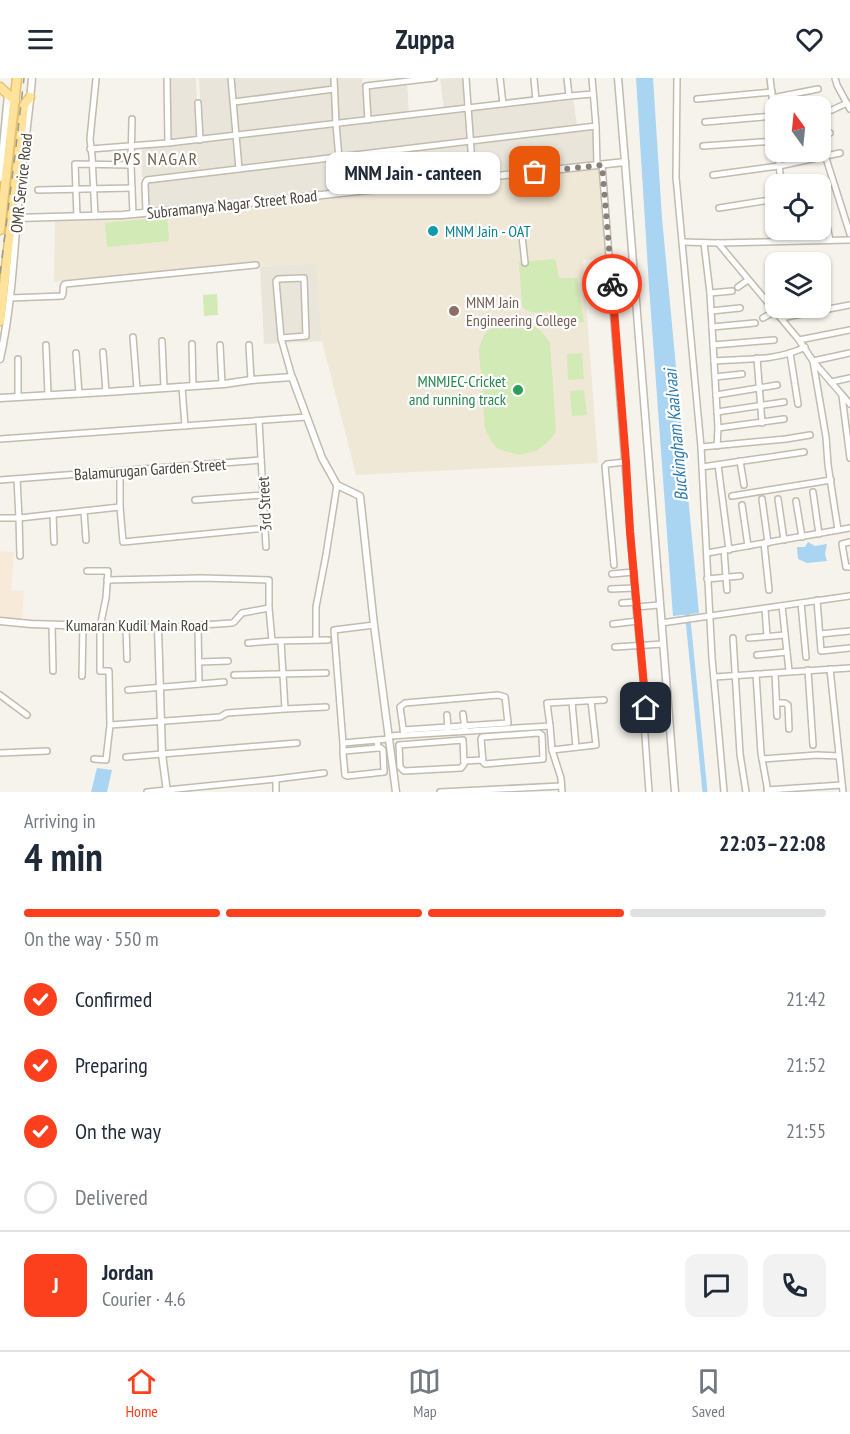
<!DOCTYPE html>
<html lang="en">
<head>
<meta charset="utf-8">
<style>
	body { margin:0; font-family:"PT Sans Narrow",sans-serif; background:#f2f2f3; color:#1f2937; height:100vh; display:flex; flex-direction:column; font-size:22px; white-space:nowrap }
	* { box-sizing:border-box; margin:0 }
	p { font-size:20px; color:#747a83 }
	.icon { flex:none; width:33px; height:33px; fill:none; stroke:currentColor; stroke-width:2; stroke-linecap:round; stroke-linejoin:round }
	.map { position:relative; height:714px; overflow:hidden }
	.side { display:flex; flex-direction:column; background:#fff; flex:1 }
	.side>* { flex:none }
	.needle { width:39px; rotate:345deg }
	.fabs { position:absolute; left:765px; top:18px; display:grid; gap:12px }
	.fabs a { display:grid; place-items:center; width:66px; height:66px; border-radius:12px; background:#fff; box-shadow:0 2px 4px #0004; font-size:30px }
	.pin { position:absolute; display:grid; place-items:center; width:51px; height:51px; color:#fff; margin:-26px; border-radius:12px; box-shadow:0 3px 9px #0006 }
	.courier { position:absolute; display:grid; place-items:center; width:60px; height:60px; margin:-30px; border:4px solid #fc3f1d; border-radius:50%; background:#fff; color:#222; box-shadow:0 2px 8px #0007 }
	.bubble { position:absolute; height:42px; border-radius:12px; background:#fff; box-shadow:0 2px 4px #0004; font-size:20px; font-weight:700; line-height:42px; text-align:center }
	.overview em { font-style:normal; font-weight:700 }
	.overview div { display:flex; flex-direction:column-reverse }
	.overview { display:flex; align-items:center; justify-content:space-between; height:102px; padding:0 24px }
	h1 { font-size:39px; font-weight:700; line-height:45px }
	.bar { display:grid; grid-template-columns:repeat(4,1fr); gap:9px 6px; align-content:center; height:72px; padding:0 24px }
	.bar i { height:8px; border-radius:4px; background:#e0e1e3 }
	.bar .on { background:#fc3f1d }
	.bar p { grid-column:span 4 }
	.line { display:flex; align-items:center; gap:15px; padding:0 24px; border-top:2px solid #e0e1e3 }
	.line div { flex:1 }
	.round { display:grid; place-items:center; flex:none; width:63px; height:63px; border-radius:12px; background:#f2f2f3 }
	ol { padding:0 24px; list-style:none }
	li { display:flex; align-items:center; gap:18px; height:66px }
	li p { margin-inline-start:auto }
	li .icon { padding:6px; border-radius:50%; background:#fc3f1d; color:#fff; stroke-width:4 }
	li:last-child { color:#747a83 }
	li i { width:33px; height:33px; border:3px solid #e0e1e3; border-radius:50% }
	header { display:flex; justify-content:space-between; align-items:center; height:78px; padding:0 24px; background:#fff; font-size:27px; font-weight:700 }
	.menu { display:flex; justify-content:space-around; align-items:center; height:84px; border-top:2px solid #e0e1e3; background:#fff; font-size:16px; color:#747a83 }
	.menu a { display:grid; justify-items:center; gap:3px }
	.menu .on { color:#fc3f1d }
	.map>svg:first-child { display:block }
	.residential { fill:#eae5da }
	.commercial { fill:#f7ead8 }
	.education { fill:#efe8d6 }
	.green { fill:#d2eab5 }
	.water { fill:#a9d4f2 }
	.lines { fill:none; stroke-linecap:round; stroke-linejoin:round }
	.canal { stroke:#a9d4f2; stroke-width:5 }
	.minor-casing { stroke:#c2bbae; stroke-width:8 }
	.tertiary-casing { stroke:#c2bbae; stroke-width:9 }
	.primary-casing { stroke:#e6c16a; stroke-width:11 }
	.minor { stroke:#fff; stroke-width:5 }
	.tertiary { stroke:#fff; stroke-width:6 }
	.primary { stroke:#ffe39c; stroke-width:8 }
	.rail { stroke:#9a9a9a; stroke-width:1.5; stroke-dasharray:8 8; stroke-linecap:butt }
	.done { stroke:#878178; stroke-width:6; stroke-dasharray:0 10.8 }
	.route { stroke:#fc3f1d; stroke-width:8 }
	.culture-dot { fill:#0f9aa8; stroke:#fff; stroke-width:2 }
	.education-dot { fill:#8d6e63; stroke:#fff; stroke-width:2 }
	.leisure-dot { fill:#2e9e5b; stroke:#fff; stroke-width:2 }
	.labels { text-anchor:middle; stroke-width:4.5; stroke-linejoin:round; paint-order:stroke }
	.street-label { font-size:16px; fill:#4b4439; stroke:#fff }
	.culture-label { font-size:16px; fill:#0d838f; stroke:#fff; text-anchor:start }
	.education-label { font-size:16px; fill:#785e54; stroke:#fff; text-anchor:start }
	.leisure-label { font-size:16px; fill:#27864d; stroke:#fff; text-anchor:end }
	.neighbourhood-label { font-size:18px; letter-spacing:1.5px; fill:#6e6250; stroke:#fff }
	.water-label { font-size:18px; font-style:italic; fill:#2e7ab2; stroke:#fff }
</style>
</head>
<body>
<header><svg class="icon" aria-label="menu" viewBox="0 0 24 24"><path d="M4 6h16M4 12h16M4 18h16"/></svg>Zuppa<svg class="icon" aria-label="heart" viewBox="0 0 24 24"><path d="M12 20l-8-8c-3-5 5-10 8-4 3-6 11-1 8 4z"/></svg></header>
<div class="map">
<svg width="850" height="714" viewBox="0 0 850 714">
	<rect width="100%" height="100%" fill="#f6f3ec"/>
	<g class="residential">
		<polygon points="168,0 196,0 198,60 169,63"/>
		<polygon points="199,0 229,0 233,56 202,59"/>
		<polygon points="234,0 331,0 332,11 236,21"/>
		<polygon points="336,0 362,0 365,39 338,42"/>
		<polygon points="451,0 463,0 466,27 444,30 440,1"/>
		<polygon points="407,5 409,35 370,40 367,10"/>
		<polygon points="332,13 333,44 239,54 235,24"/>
		<polygon points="573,19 577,48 473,61 470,31"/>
		<polygon points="465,32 467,62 340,78 337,47"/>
		<polygon points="333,49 336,78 240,87 238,59"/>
		<polygon points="595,50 596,84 475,95 472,65"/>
		<polygon points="235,59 237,89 142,99 141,69"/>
		<polygon points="468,66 469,97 344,111 340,82"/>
		<polygon points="336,81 338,111 147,130 146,104"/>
		<polygon points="317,185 322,263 264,266 260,189"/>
	</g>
	<polygon class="commercial" points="0,473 14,474 11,512 24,513 22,542 0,539"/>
	<polygon class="education" points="601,89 609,180 583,182 598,385 356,397 322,263 316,185 54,204 55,143 112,142"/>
	<g class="green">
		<polygon points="167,139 169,163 107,169 105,145"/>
		<path d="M554,181l2,2 3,17h18l7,44 -27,2 -2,-13c-11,1 -26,5 -33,-5l-3,-44z"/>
		<polygon points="217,216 218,237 204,238 203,217"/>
		<path d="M515,242c17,3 26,8 35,23l6,89 -6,8 -12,10 -19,5 -21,-6 -7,-8 -6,-12 -6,-79c4,-22 17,-26 36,-30z"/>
		<polygon points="582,275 584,301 568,302 567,276"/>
		<polygon points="584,312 587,337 572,338 570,313"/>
	</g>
	<g class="water">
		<polygon points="636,0 653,0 662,140 699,535 673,538 649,208"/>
		<polygon points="808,464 815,468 827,466 825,476 827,483 807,485 798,481 797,469 805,469"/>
		<polygon points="97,690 112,692 107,714 91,714"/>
	</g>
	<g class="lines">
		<polyline class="canal" points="687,531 705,714"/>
		<defs>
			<g id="minor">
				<polyline points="167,0 168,65"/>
				<polyline points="231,0 239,91"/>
				<polyline points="334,0 336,46 342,115"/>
				<polyline points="466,0 473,100"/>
				<polyline points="500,0 503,26"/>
				<polyline points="567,0 569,18"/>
				<polyline points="677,0 676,99 701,369 712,580 724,714"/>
				<polyline points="770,0 776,50"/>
				<polyline points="835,0 837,7 850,31"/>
				<polyline points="534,1 536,22"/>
				<polyline points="772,20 818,11"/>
				<polyline points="697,21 772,14"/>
				<polyline points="234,24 334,11"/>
				<polyline points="198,25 200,62"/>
				<polyline points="820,34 832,32 847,25"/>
				<polyline points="132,41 131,87 133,136"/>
				<polyline points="368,42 366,8 434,0"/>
				<polyline points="705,44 774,38"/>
				<polyline points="596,48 597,87"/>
				<polyline points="820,56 830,55"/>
				<polyline points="703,68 776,63"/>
				<polyline points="90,71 168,65 569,18 593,16"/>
				<polyline points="778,74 781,106"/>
				<polyline points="825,77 850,156"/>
				<polyline points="602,87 636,529 659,527"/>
				<polyline points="713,97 779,88 840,75"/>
				<polyline points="818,100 819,106"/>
				<polyline points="802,102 803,106"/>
				<polyline points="38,112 132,110"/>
				<polyline points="820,114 830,162"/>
				<polyline points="719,130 776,121"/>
				<polyline points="146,134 145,106 146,103 147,102 596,48 592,0"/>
				<polyline points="77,138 75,86 131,87"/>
				<polyline points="95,138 92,78 90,61 96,1"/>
				<polyline points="514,150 522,158 525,185"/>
				<polyline points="785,152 787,163"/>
				<polyline points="808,152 810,162"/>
				<polyline points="682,164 718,165 850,162"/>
				<polyline points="704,165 710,215 718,350 717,368"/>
				<polyline points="718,165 799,262 813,283 850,326"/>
				<polyline points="738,209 748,202"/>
				<polyline points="710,215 732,213"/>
				<path d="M10,220l52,-2c3,-4 -1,-9 3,-12l191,-19"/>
				<polyline points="711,233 740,230"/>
				<polyline points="763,240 775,233"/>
				<polyline points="781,240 850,227"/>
				<polyline points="712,249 755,245"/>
				<polyline points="133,259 137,311"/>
				<polyline points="281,260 306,258 304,200 278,201 276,203 281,260 292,299"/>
				<polyline points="799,262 850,252"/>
				<polyline points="162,263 164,310"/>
				<polyline points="192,266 193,308"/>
				<polyline points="46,267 48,317"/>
				<polyline points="220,267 222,306"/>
				<polyline points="249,267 251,302"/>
				<polyline points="713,267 774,262"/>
				<polyline points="103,274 106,314"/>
				<polyline points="76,275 79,316"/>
				<polyline points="790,275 798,326"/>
				<polyline points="757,280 762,345"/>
				<polyline points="18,281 18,319"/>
				<path d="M714,283c29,-2 64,0 91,-14"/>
				<polyline points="715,299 742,296"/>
				<polyline points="831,304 850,300"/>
				<polyline points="182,309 185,348"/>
				<polyline points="716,317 777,307"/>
				<polyline points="842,318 850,380"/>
				<polyline points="717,334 784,324"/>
				<polyline points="259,343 266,469"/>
				<polyline points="718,350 784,341"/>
				<polyline points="0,361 307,339"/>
				<polyline points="701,369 786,361 810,357"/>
				<polyline points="740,383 744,407"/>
				<polyline points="718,387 729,472"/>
				<polyline points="702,389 804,374"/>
				<polyline points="120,394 120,429 123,464 266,450"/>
				<polyline points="17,401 19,440 120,429"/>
				<polyline points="0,402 261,382"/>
				<polyline points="813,414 819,456"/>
				<polyline points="732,418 831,402"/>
				<polyline points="762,421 768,465"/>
				<polyline points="778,421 784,462"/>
				<polyline points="195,422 264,417"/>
				<polyline points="796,423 802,459"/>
				<polyline points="742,427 748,468"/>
				<polyline points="84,433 86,462"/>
				<polyline points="53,436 54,464"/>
				<polyline points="0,440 19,440 20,478"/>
				<polyline points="838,452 828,387 826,359 813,283 850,275"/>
				<polyline points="850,464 842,466 846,489 850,489"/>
				<polyline points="764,465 769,512"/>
				<polyline points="724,472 727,512"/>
				<polyline points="707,475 850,450"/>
				<polyline points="614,487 605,388 607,386 626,384"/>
				<polyline points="87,493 108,493 106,520 100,549 100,593 109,593 110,647"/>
				<polyline points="612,496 634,494"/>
				<polyline points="707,501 740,498"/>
				<polyline points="107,502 201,500 269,502 269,530 272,563 328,562"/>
				<polyline points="611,511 635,510"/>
				<polyline points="817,522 821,573 850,570"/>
				<polyline points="622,525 636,524"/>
				<polyline points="801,525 806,579"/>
				<polyline points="782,528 789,593"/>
				<polyline points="636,529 646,630"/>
				<polyline points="765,531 767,558"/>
				<polyline points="661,545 850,518"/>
				<polyline points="613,546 638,543"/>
				<polyline points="52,547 53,593"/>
				<polyline points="374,547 334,552 343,665 389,661"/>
				<polyline points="198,548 199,606"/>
				<polyline points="126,549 127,581"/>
				<polyline points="158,550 232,545 234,544 242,535 269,530"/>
				<polyline points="820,556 850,553"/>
				<polyline points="733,560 740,676 746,714"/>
				<polyline points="749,560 785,557"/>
				<polyline points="316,562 316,529 326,477 337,407"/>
				<polyline points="248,565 272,563"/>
				<polyline points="615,569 663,566"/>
				<polyline points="757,577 787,574"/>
				<polyline points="199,584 228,583"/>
				<polyline points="830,591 843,714"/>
				<polyline points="808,592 813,667"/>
				<polyline points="775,595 777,638"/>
				<polyline points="756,596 761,675 768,714"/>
				<polyline points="234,597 326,595"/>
				<polyline points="82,598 83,548"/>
				<polyline points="714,599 850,590"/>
				<polyline points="128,612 224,604"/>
				<polyline points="0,617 27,637"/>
				<polyline points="572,624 576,669"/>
				<polyline points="777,625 785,625 788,627 789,651"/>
				<polyline points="285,631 326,629"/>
				<polyline points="463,636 465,651"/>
				<polyline points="447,637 448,652"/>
				<polyline points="550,648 552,672 596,667 591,623"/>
				<polyline points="403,652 508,645 505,619 498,617 405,625 400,629 404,657"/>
				<polygon points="539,655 542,657 543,681 485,686 483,684 481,661 482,659"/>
				<polyline points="389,658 550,648 547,625 604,622"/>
				<polygon points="463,662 464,686 461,690 404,693 400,689 399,667"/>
				<polyline points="343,665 343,675 345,697 347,698 384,694 383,672 381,670 378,670 377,662"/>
				<polyline points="552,672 561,700 562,714"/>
				<polyline points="344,673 378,670"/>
				<polyline points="0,675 47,673"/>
				<polyline points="126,679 297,665"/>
				<polyline points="94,681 106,682 110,647 220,639 227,635 285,631 281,563"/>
				<polyline points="762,681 817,677 839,678"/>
				<polyline points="464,683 482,682"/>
				<polyline points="767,712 842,707"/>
				<polyline points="147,714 276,701"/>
				<polyline points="276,714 276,701 324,695"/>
				<polyline points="440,714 561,708"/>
				<polyline points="649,714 644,644 669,641"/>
			</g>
			<g id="tertiary">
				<polyline points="618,0 625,84 675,714"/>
				<polyline points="0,100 8,17"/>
				<polyline points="12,139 17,140 122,137 230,127 625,84"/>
				<path d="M0,281c12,-54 14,-110 19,-166 4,-38 10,-76 13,-115"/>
				<polyline points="0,320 106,314 224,306 251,302 292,299 322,380 337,407 360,418 374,547 396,714"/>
				<polyline points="0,543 31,546 158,550 162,676 167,714"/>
			</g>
			<g id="primary">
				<polyline points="0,9 15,23"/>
				<polyline points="0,152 17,0"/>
				<polyline points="0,243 23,37 24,27 30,19"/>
			</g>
		</defs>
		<use href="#minor" class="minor-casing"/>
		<use href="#tertiary" class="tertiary-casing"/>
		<use href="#primary" class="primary-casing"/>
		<use href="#minor" class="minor"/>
		<use href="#tertiary" class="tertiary"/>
		<use href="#primary" class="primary"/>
		<polyline class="rail" points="0,196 17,61 24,0"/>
	</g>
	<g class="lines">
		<polyline class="done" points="535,94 602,87 612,206"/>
		<polyline class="route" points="612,206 626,384 630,454 646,630"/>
	</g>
	<circle class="culture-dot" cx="433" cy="153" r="6"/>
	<circle class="education-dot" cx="454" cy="233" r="6"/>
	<circle class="leisure-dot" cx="518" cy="312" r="6"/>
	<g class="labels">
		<g class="street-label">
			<text transform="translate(21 105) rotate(-84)" y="6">OMR Service Road</text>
			<text transform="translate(232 126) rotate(-6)" y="6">Subramanya Nagar Street Road</text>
			<text transform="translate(150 391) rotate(-4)" y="6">Balamurugan Garden Street</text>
			<text transform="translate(264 426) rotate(-93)" y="6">3rd Street</text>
			<text x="137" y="553">Kumaran Kudil Main Road</text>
		</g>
		<g class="culture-label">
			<text x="445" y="159">MNM Jain - OAT</text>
		</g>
		<g class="education-label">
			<text x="466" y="230">MNM Jain<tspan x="466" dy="18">Engineering College</tspan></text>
		</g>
		<g class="leisure-label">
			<text x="506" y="309">MNMJEC-Cricket<tspan x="506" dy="18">and running track</tspan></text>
		</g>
		<g class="neighbourhood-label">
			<text x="156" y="87">PVS NAGAR</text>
		</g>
		<g class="water-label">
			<text transform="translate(676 357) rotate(-95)" y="6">Buckingham Kaalvaai</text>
		</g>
	</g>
</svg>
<div class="fabs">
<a><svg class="needle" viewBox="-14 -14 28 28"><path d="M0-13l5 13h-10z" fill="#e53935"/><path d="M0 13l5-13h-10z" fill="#747a83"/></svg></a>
<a><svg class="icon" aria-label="locate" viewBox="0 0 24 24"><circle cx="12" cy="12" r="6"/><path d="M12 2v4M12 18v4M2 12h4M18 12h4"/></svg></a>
<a><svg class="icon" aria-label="layers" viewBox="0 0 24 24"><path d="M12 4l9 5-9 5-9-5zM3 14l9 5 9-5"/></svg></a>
</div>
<div class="pin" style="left:535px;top:94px;background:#ea580c"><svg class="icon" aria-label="bag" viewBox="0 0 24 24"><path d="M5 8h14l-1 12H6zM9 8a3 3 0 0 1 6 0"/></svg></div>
<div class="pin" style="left:646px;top:630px;background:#1f2937"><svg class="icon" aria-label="home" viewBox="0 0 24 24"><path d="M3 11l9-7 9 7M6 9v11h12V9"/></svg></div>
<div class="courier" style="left:612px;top:206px"><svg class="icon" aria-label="bike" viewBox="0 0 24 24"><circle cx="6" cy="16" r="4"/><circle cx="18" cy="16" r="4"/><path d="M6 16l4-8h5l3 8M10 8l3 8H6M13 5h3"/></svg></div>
<div class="bubble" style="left:326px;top:74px;width:174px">MNM Jain - canteen</div>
</div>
<section class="side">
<div class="overview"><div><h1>4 min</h1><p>Arriving in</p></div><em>22:03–22:08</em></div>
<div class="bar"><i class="on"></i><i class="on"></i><i class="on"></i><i></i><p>On the way · 550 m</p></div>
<ol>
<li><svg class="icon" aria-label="check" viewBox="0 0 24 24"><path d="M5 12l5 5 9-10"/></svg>Confirmed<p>21:42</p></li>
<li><svg class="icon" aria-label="check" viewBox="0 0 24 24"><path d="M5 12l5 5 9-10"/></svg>Preparing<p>21:52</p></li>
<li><svg class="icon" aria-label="check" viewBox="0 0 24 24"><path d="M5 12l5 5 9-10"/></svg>On the way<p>21:55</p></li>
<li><i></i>Delivered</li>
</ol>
<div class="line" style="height:108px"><b class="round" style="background:#fc3f1d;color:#fff">J</b><div><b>Jordan</b><p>Courier · 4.6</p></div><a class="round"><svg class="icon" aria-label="chat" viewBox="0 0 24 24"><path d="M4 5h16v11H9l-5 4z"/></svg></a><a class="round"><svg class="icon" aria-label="phone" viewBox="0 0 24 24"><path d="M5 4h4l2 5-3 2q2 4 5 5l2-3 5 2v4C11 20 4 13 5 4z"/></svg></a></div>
</section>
<nav class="menu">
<a class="on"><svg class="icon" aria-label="home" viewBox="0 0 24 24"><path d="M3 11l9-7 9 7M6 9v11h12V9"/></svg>Home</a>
<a><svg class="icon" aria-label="map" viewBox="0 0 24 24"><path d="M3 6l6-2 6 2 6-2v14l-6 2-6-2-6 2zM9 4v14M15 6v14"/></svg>Map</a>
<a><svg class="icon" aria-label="saved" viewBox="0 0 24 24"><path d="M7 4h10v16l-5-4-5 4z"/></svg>Saved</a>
</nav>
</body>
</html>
